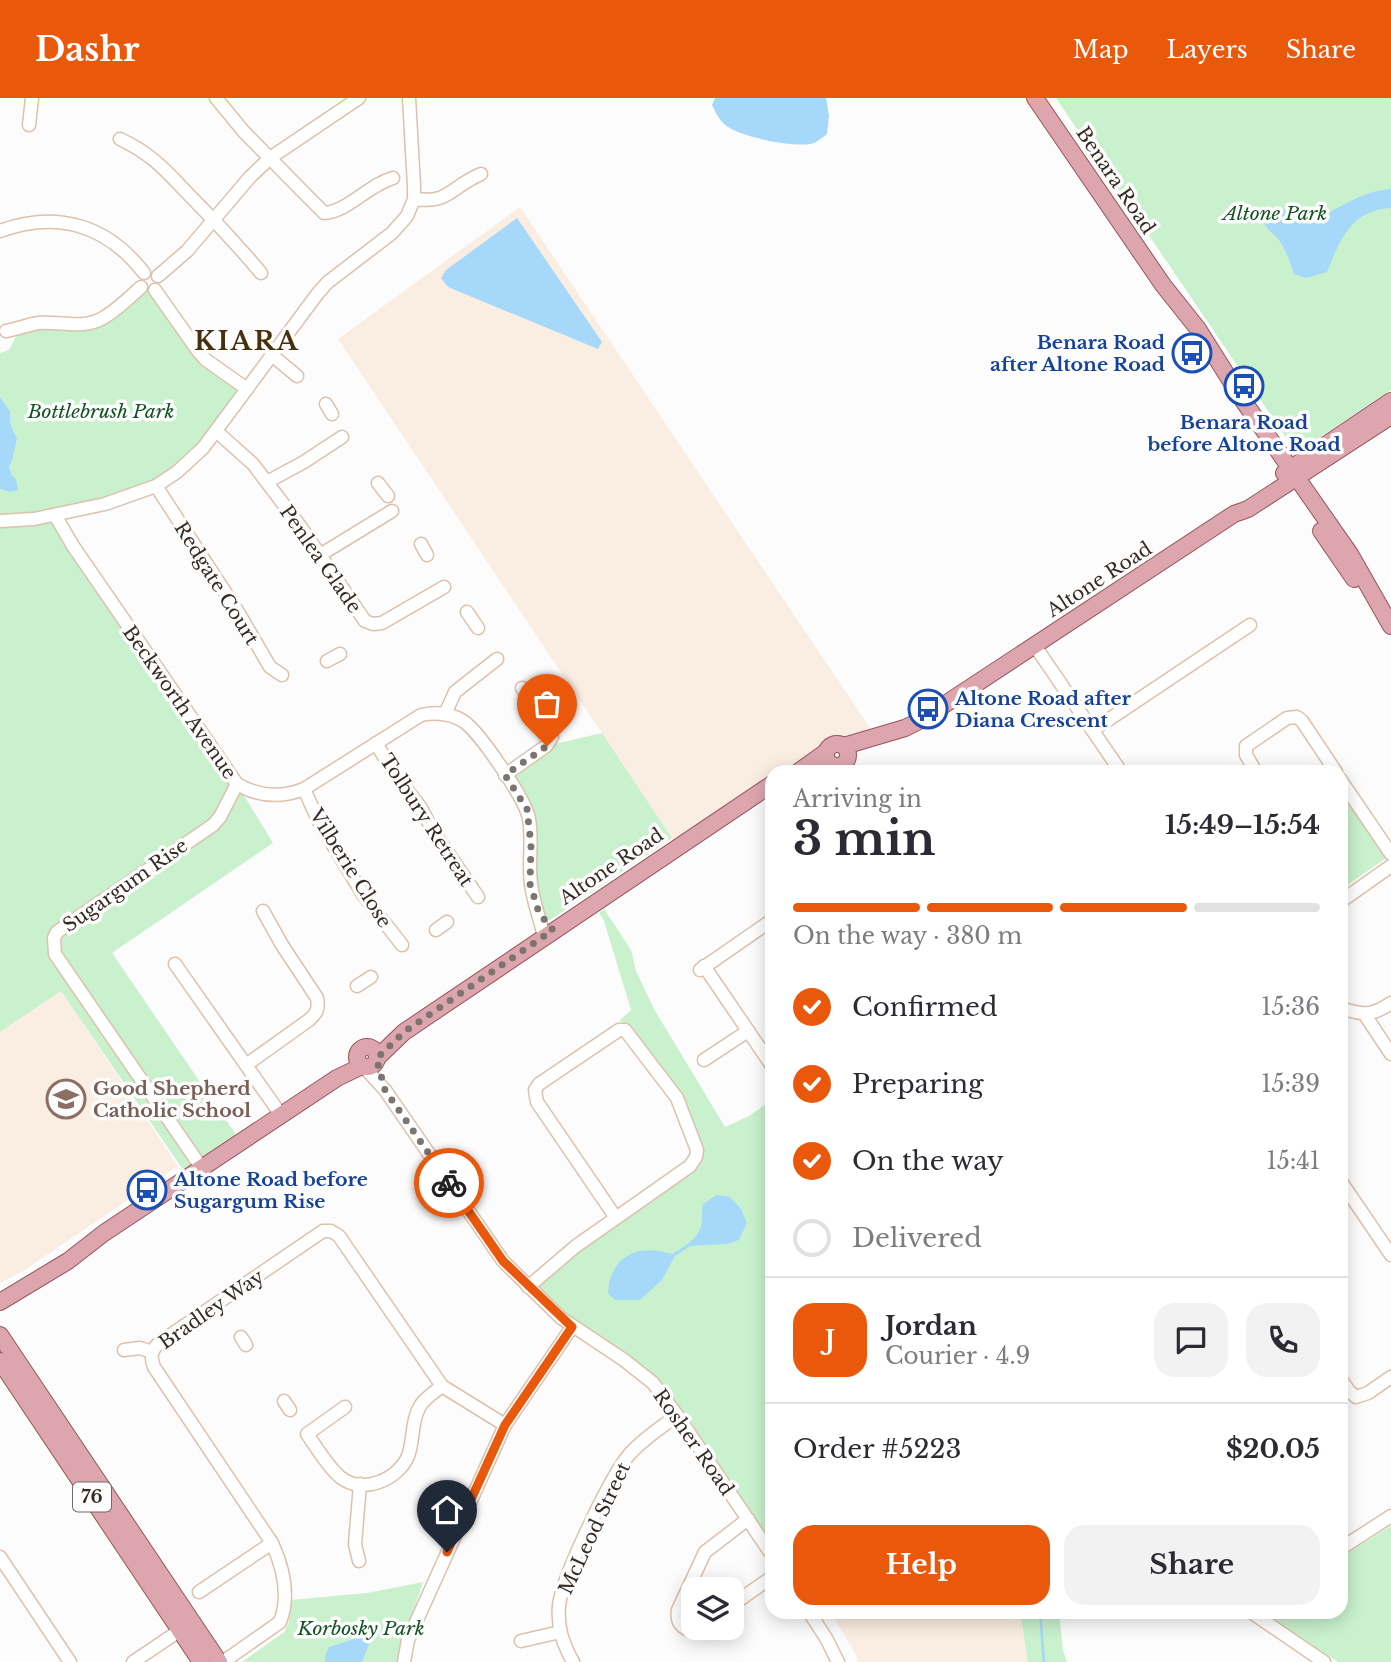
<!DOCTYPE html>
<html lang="en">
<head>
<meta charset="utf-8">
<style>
	body { margin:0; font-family:"Libre Baskerville",serif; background:#f2f2f3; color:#2b2b33; height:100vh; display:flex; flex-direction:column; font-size:26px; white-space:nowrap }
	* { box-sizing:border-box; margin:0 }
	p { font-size:23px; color:#7c7c81 }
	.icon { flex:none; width:38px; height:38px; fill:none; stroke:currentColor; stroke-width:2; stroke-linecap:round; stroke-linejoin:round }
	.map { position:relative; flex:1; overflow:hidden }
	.sheet { position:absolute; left:765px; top:667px; width:583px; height:854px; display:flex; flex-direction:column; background:#fff; border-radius:21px; box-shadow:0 4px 18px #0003 }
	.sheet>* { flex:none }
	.tools { position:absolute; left:681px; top:1479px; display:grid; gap:14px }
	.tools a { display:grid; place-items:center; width:63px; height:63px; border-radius:14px; background:#fff; box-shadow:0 4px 18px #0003; font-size:35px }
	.pin { position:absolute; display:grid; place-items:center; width:60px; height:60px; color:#fff; margin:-72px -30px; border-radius:50% 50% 50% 0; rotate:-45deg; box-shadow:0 0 7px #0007 }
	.pin .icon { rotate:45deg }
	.courier { position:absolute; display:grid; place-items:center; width:70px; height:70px; margin:-35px; border:5px solid #ea580c; border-radius:50%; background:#fff; color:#222; box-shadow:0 2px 9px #0007 }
	.head em { font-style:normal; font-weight:700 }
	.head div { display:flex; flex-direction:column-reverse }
	.head { display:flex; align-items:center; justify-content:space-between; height:119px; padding:0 28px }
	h1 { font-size:46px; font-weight:700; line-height:52px }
	.bar { display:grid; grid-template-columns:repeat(4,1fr); gap:10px 7px; align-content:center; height:84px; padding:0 28px }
	.bar i { height:9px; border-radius:5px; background:#e1e1e2 }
	.bar .current { background:#ea580c }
	.bar p { grid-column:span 4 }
	.line { display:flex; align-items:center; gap:18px; padding:0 28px; border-top:2px solid #e1e1e2 }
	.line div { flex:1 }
	.round { display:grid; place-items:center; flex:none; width:74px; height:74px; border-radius:21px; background:#f2f2f3 }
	ol { padding:0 28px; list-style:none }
	li { display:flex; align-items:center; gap:21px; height:77px }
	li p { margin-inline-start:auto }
	li .icon { padding:7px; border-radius:50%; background:#ea580c; color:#fff; stroke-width:4 }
	li:last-child { color:#7c7c81 }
	li i { width:38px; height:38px; border:4px solid #e1e1e2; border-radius:50% }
	.button { display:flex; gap:14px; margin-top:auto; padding:14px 28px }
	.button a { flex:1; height:80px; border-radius:21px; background:#ea580c; color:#fff; font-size:28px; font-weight:700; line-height:80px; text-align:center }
	.button a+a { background:#f2f2f3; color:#2b2b33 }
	header { display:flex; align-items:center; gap:42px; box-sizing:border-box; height:98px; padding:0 35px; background:#ea580c; color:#fff }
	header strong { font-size:33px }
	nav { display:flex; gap:38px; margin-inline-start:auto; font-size:24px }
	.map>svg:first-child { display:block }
	.built { fill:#faede2 }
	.green { fill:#c9f1cd }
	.water { fill:#a6d8fa }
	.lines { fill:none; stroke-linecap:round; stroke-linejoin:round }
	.stream { stroke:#a6d8fa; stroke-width:2.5 }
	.minor-casing { stroke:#dcc1ac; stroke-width:15 }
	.major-casing { stroke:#94555b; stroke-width:18 }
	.minor { stroke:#fff; stroke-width:12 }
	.major { stroke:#dda6af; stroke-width:16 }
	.done { stroke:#7b746f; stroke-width:7; stroke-dasharray:0 12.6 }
	.route { stroke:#ea580c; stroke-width:9 }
	.labels { text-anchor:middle; stroke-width:7; stroke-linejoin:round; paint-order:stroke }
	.shield { fill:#fcfcfc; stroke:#716a64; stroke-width:2 }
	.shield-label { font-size:18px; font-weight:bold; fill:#362b23 }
	.street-label { font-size:19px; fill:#362b23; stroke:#fcfcfc }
	.park-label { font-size:19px; font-style:italic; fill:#135323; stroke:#fcfcfc }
	.transit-label { font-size:19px; font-weight:bold; fill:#164399; stroke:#fcfcfc; text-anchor:start }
	.education-label { font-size:19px; font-weight:bold; fill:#785e54; stroke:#fcfcfc; text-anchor:start }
	.district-label { font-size:26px; font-weight:bold; letter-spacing:2px; fill:#48300d; stroke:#fcfcfc }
</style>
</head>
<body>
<header>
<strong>Dashr</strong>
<nav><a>Map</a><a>Layers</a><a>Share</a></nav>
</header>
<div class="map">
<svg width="1391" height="1564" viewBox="0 0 1391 1564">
	<rect width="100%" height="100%" fill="#fcfcfc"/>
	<g class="built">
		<polygon points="520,109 876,639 834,646 798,674 772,674 772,686 678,749 338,241"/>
		<polygon points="61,893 178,1068 23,1173 0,1185 0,934"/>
		<polygon points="831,1514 1020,1514 1028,1564 858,1564 856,1557"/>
	</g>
	<g class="green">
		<polygon points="1056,0 1391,0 1391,292 1299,353 1295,353"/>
		<polygon points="144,192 152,194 192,246 247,291 177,374 56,418 237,686 273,745 112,855 241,1044 188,1079 61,893 0,934 0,391 9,394 12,378 9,368 17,340 11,328 10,313 0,299 0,255 9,252 20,230 81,227"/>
		<polygon points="602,635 672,740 547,824 539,815 529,721 505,677 546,648"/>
		<polygon points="1340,686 1389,758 1343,790 1340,786"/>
		<polygon points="604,811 631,852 636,873 654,911 725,1029 749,1018 772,1002 772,1441 767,1444 688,1319 655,1282 580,1227 533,1189 617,1123 695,1069 673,989 629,926 619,923 631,912 604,823 599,815"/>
		<polygon points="1391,1428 1391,1564 1338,1564 1260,1514 1340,1514 1341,1459"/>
		<polygon points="423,1484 404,1541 401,1564 242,1564 284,1534 289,1524 290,1502 367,1495"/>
		<polygon points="1020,1514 1059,1514 1063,1552 1067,1564 1028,1564"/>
	</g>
	<g class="water">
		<path d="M715,0h111l3,18 -2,18c-4,3 -9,7 -13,9 -18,6 -71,-6 -86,-16 -8,-5 -12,-14 -16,-22z"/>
		<path d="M1391,91v19c-40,2 -51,32 -64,64l-21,6 -12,-4c-4,-12 -8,-24 -15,-34 -6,-7 -12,-10 -16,-19l3,-8c28,-12 31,9 53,5 6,-2 14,-8 20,-11 17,-9 33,-17 52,-18z"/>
		<polygon points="517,120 602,244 598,251 448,189 441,180 446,172"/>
		<polygon points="0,299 10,313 11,328 17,340 12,363 9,368 12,378 16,381 18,392 9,394 0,391"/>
		<path d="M717,1097l13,2 11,12 6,14 -8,17 -12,4 -37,2 -15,10 -13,24 -22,20h-25l-7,-7c2,-37 30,-50 64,-39 11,-7 25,-14 29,-27 2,-6 0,-16 2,-23z"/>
		<polygon points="364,1538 369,1546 362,1564 325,1564 325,1558 329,1549"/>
	</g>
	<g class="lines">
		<polyline class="stream" points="1040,1514 1044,1564"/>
		<defs>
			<g id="minor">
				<path d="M216,0l28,34 80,81c25,-2 44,-28 69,-35"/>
				<polyline points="29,27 32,0"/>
				<path d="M120,41c36,17 48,35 75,62 23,23 45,47 66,72"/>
				<path d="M414,101c36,5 36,-12 67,-25"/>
				<path d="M0,133c57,-21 107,-6 144,42"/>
				<polyline points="158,178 187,153 250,79 270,60 359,0"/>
				<polyline points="155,192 198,253 206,262 247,291"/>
				<path d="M6,233c11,-2 21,-6 32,-8 22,-2 44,7 65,-5 14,-8 26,-20 38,-31"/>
				<polyline points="273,258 297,278"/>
				<polyline points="326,306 332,316"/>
				<polyline points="216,333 253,366 300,428 365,523 373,526 382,525 444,489"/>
				<polyline points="267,384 304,364 342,339"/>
				<polyline points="378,385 388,398"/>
				<polyline points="156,388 238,514 270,569 282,577"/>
				<path d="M55,417l18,31 164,238c22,13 44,14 67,5l117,-74c14,-3 29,-2 42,6 16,10 63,79 66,98 4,21 -1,43 2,65 2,17 9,35 13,53"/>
				<polyline points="0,423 34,421 105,406 156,388 177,374 203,350 318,195 328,184 392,135 407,118 414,101 414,88 409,0"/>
				<polyline points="421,446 427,457"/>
				<polyline points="320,457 392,413"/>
				<polyline points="467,514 478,530"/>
				<polyline points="1035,548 1121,674"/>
				<polyline points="327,563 340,556"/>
				<polyline points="522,590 531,603"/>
				<polyline points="445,616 455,594 497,561"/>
				<polyline points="1093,632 1250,527"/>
				<polyline points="376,645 391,671 421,710 433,733 478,799"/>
				<polyline points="846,664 849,674"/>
				<polyline points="834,668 840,674"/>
				<polyline points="1256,674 1246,657 1246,648 1287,620 1297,619 1302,623 1336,674"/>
				<polyline points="505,677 546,648 552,639"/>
				<polyline points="1340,681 1391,756"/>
				<polyline points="304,691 319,724 364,798 402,847"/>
				<polyline points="1340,804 1391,768"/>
				<polyline points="436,832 447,824"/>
				<polyline points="175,866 281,1017"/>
				<polyline points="704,868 772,968"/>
				<polyline points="700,872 772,822"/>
				<polyline points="357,888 371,879"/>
				<path d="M1340,910c24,7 30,9 51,-5"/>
				<polyline points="1365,917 1391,956"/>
				<polyline points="704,962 748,933"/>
				<path d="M246,967l63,-45c8,-7 10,-11 8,-22l-35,-53 -19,-34"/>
				<polyline points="364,969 385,992 503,1163 561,1220 624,1262 653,1285 677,1317 772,1457"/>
				<polyline points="201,1069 55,856 54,840 57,834 213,727 220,719 237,686"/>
				<polyline points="1340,1082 1391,1157"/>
				<polyline points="528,1189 576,1148 616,1120 537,1004 535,992 539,986 619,932 625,932 677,1000 697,1052 696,1059 690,1068 616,1120"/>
				<polyline points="241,1239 246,1247"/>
				<polyline points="124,1252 140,1250 152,1254"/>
				<polyline points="1340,1280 1349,1293 1356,1299 1368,1295 1391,1279"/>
				<polyline points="284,1303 290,1312"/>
				<path d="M345,1309l-38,27c10,14 20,32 33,43 22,18 58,3 68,-21 6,-15 3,-34 11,-48 4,-9 16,-16 23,-22"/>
				<polyline points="1340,1451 1391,1418"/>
				<polyline points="0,1459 70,1564"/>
				<polyline points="359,1463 355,1446 360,1386"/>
				<polyline points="199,1494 272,1445"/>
				<polyline points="732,1507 772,1479"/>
				<polyline points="809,1514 826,1540 838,1564"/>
				<polyline points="1251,1514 1324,1564"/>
				<path d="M699,1530l-8,3c-11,-4 -15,-10 -13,-21l27,-58 43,-33"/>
				<polyline points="521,1543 560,1534"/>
				<polyline points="133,1564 185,1529"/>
				<path d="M223,1564l57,-40c10,-26 3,-55 -8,-79l-118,-176c-4,-10 -3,-17 5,-24l164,-112h8l8,5 103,150 63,39"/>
				<polyline points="404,1564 408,1542 505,1327 572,1229"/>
				<path d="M573,1564c-10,-18 -16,-35 -14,-56 2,-27 51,-128 69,-150 13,-16 33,-28 49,-41"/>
			</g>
			<g id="major">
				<polyline points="1035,0 1163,187 1198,231 1242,301 1350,456 1391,528"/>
				<polyline points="1284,375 1391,303"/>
				<polyline points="1321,433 1354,481"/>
				<circle cx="837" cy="657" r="11"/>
				<polyline points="844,648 905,630 921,622 1234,416 1248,411 1391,318"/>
				<polyline points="798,674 826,654"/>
				<circle cx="367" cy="959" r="10"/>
				<polyline points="377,960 404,934 772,686"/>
				<polyline points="0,1204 68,1163 104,1135 337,980 362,968"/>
				<polyline points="0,1237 219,1564"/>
				<polyline points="0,1263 201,1564"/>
			</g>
		</defs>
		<use href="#minor" class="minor-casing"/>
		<use href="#major" class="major-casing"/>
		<use href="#minor" class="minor"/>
		<use href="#major" class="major"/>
	</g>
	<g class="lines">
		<polyline class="done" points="449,1085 385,992 377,963 377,960 404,934 553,832 539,815 530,786 531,747 527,711 505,677 547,648"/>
		<polyline class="route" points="447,1454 505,1327 572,1229 503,1163 449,1085"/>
	</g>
	<defs>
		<symbol id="bus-ring" viewBox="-11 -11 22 22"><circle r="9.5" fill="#fcfcfc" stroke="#1a4fb4" stroke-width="1.5"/><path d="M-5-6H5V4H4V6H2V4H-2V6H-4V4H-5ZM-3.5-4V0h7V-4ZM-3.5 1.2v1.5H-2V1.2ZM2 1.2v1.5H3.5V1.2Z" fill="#1a4fb4"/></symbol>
		<symbol id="school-ring" viewBox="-11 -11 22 22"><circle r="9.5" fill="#fcfcfc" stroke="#8d6e63" stroke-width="1.5"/><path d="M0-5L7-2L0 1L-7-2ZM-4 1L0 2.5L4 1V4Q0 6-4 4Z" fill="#8d6e63"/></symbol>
	</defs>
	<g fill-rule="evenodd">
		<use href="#bus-ring" x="1170" y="233" width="44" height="44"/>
		<use href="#bus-ring" x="1222" y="266" width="44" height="44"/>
		<use href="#bus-ring" x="906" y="589" width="44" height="44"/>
		<use href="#school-ring" x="44" y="979" width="44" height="44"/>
		<use href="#bus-ring" x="125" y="1070" width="44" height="44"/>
	</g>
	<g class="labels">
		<rect class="shield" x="73" y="1384.5" width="38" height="29" rx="5"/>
		<g class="shield-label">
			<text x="92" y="1405">76</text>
		</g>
		<g class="street-label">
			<text transform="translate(1116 82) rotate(56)" y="7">Benara Road</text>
			<text transform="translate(321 461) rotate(55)" y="7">Penlea Glade</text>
			<text transform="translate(1099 481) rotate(-33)" y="7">Altone Road</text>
			<text transform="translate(217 485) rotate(58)" y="7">Redgate Court</text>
			<text transform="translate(180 604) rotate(55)" y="7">Beckworth Avenue</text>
			<text transform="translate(427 722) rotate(57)" y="7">Tolbury Retreat</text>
			<text transform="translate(611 768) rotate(-34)" y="7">Altone Road</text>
			<text transform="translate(351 770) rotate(58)" y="7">Vilberie Close</text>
			<text transform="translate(125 787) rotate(-35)" y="7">Sugargum Rise</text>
			<text transform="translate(211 1211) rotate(-35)" y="7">Bradley Way</text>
			<text transform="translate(694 1344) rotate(55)" y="7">Rosher Road</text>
			<text transform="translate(594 1430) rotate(-65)" y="7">McLeod Street</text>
		</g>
		<g class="park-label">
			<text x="1275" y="122">Altone Park</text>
			<text x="101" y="320">Bottlebrush Park</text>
			<text x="361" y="1537">Korbosky Park</text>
		</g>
		<g class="transit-label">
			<text x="1165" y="251" text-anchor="end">Benara Road<tspan x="1165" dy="22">after Altone Road</tspan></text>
			<text x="1244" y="331" text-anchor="middle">Benara Road<tspan x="1244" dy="22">before Altone Road</tspan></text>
			<text x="955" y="607">Altone Road after<tspan x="955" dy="22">Diana Crescent</tspan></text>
			<text x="174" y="1088">Altone Road before<tspan x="174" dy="22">Sugargum Rise</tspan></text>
		</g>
		<g class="education-label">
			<text x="93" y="997">Good Shepherd<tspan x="93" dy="22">Catholic School</tspan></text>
		</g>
		<g class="district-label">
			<text x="247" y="252">KIARA</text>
		</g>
	</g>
</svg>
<div class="tools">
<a><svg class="icon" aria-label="layers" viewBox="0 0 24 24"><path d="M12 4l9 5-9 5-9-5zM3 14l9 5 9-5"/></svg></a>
</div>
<div class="pin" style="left:547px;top:648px;background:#ea580c"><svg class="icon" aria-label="bag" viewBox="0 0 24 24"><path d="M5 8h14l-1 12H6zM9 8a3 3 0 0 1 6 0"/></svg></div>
<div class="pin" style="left:447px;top:1454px;background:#1f2937"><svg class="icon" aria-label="home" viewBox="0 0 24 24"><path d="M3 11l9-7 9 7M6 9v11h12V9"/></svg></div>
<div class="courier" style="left:449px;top:1085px"><svg class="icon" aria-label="bike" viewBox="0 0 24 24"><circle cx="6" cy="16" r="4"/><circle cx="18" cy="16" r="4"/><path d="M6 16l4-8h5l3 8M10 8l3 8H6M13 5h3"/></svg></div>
<section class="sheet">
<div class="head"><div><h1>3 min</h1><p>Arriving in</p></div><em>15:49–15:54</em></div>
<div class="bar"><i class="current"></i><i class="current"></i><i class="current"></i><i></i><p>On the way · 380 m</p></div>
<ol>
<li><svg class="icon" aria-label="check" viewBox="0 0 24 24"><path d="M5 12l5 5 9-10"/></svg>Confirmed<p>15:36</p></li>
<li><svg class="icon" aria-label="check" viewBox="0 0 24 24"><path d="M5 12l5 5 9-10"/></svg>Preparing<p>15:39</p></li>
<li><svg class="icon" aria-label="check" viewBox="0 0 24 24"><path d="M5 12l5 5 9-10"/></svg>On the way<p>15:41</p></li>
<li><i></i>Delivered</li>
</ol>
<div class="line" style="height:126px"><b class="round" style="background:#ea580c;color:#fff">J</b><div><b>Jordan</b><p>Courier · 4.9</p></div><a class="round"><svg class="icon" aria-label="chat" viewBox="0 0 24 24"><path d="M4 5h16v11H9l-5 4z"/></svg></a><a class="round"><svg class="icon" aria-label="phone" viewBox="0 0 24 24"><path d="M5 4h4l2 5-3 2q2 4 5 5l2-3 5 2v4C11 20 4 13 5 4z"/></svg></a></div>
<div class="line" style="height:91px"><div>Order #5223</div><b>$20.05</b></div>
<div class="button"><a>Help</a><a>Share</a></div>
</section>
</div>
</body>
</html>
